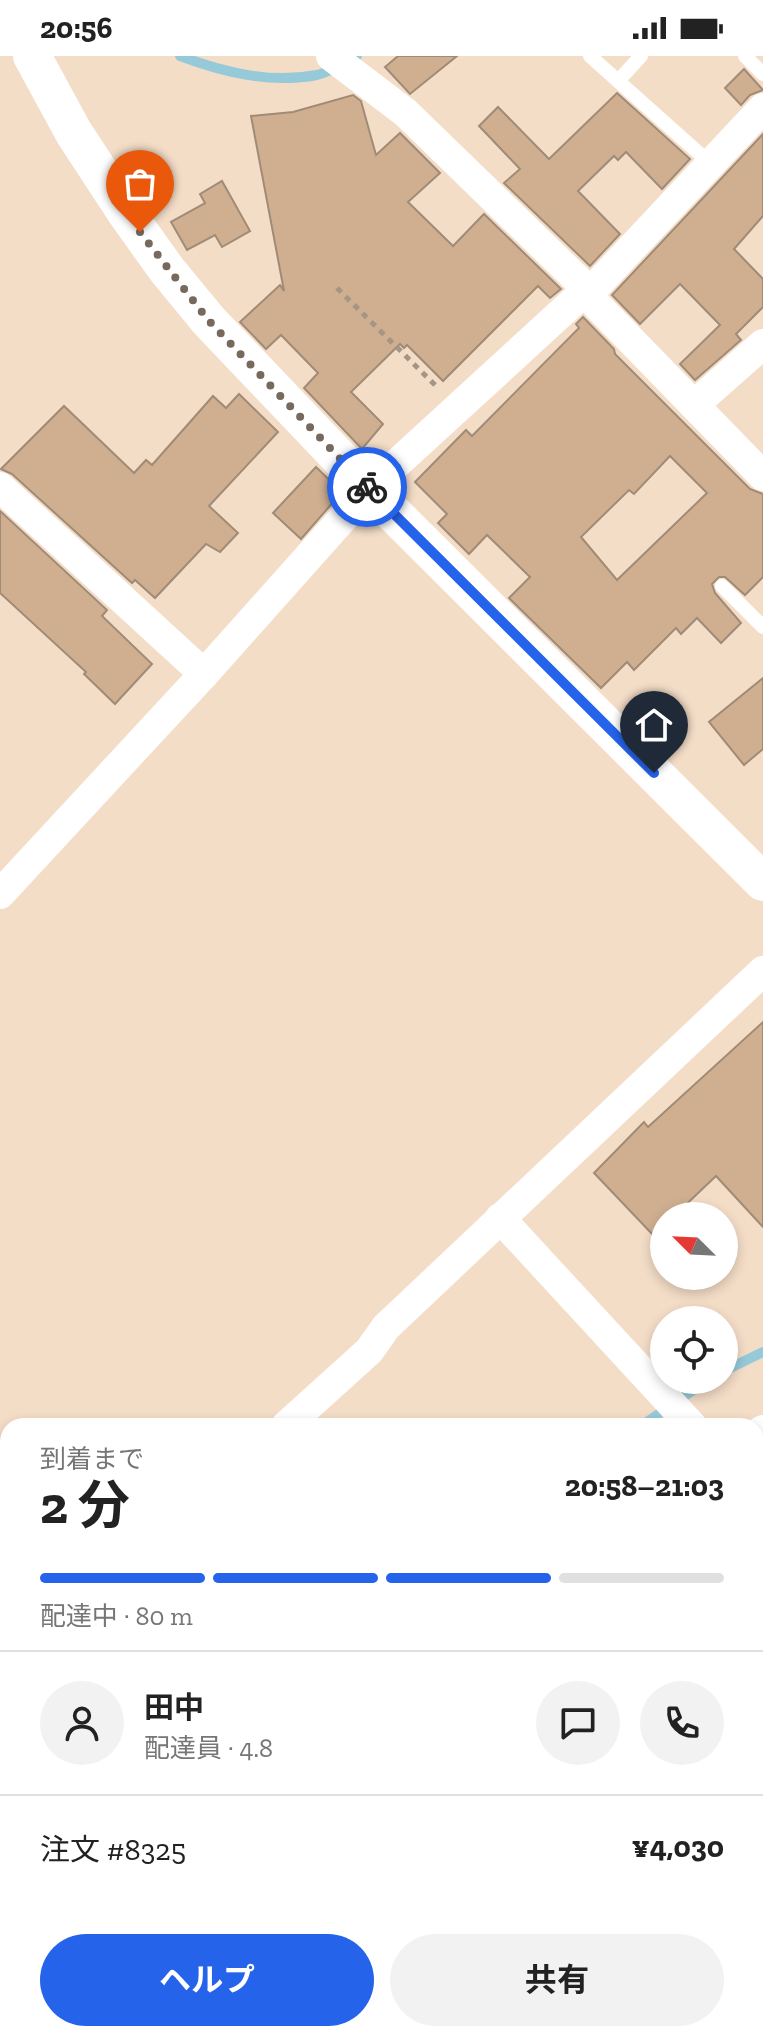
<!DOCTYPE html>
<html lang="ja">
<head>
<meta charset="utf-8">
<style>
	body { margin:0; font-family:"Zilla Slab","Noto Sans JP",serif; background:#f2f2f2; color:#222; height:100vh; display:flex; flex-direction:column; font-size:30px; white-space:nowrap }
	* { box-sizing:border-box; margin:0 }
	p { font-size:26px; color:#767676 }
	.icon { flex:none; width:44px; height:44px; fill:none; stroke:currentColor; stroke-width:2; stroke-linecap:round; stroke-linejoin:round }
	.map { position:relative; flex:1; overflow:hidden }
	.panel { position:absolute; left:0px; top:1362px; width:764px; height:624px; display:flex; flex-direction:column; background:#fff; border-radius:24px 24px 0 0; box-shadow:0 4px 12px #0003 }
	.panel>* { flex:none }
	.needle { width:52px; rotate:294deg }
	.controls { position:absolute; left:650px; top:1146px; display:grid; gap:16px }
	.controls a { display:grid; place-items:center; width:88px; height:88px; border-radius:50%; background:#fff; box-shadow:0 4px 12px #0003; font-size:40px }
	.pin { position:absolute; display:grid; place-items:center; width:68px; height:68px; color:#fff; margin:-82px -34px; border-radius:50% 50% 50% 0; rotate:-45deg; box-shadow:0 0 8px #0007 }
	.pin .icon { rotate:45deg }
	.courier { position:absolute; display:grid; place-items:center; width:80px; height:80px; margin:-40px; border:6px solid #2563eb; border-radius:50%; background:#fff; color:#222; box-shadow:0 2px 10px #0007 }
	.head em { font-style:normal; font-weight:700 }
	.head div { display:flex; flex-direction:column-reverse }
	.head { display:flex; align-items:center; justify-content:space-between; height:136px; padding:0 40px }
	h1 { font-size:52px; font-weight:700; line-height:60px }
	.bar { display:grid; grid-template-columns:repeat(4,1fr); gap:12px 8px; align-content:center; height:96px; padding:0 40px }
	.bar i { height:10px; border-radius:6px; background:#e0e0e0 }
	.bar .on { background:#2563eb }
	.bar p { grid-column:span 4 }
	.line { display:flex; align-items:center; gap:20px; padding:0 40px; border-top:2px solid #e0e0e0 }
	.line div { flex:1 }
	.round { display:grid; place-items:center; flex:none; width:84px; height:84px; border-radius:42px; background:#f2f2f2 }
	.button { display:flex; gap:16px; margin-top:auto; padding:16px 40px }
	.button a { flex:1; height:92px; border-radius:48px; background:#2563eb; color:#fff; font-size:32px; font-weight:700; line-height:92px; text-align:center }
	.button a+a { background:#f2f2f2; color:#222 }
	.status { display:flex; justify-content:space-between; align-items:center; height:56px; padding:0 40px; background:#fff; direction:ltr }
	.status svg { height:22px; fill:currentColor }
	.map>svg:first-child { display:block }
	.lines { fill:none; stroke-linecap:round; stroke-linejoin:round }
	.stream { stroke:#97cad8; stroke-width:10 }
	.building { fill:#cfaf90; stroke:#a08b77; stroke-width:2; fill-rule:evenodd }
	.path { stroke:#a69484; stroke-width:5; stroke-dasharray:6 6; stroke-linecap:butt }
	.service { stroke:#fff; stroke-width:14 }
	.minor { stroke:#fff; stroke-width:30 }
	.tertiary { stroke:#fff; stroke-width:38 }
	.done { stroke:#77695c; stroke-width:8; stroke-dasharray:0 14.4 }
	.route { stroke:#2563eb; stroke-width:10 }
</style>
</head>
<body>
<div class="status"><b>20:56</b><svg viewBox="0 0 49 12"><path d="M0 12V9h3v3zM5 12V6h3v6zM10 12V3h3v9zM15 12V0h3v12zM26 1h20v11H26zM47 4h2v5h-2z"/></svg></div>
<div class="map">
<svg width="763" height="1986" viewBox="0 0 763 1986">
	<rect width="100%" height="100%" fill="#f4ddc7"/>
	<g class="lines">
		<g class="stream">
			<path d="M180,0c43,16 90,28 137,19 13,-3 28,-13 40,-19"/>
			<polyline points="724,1315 763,1296"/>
			<polyline points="641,1370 708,1324"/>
			<polyline points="756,1869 763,1862"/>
			<polyline points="96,1986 103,1978"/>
			<polyline points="643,1986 651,1978"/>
		</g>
	</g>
	<g class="building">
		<polygon points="398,0 457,0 410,38 385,11"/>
		<polygon points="744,13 763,34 750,39 741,49 725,32"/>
		<polygon points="617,37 690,103 662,133 626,96 618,104 614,100 578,135 620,178 590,210 504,127 520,113 479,70 498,51 549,103"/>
		<polygon points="353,39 361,45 376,99 400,77 440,117 408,146 453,190 484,158 561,233 550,242 538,230 443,325 407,289 404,292 400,288 351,336 383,368 362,393 304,332 318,317 281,279 266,293 240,266 280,229 284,235 251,60 293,56"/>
		<polygon points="763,78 763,160 734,193 763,223 763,251 736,278 741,284 695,324 680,308 720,269 680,228 640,268 612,239"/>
		<polygon points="222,125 250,175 222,191 215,179 187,194 171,166 205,147 200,138"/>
		<path d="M583,261l31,32 1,5 135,135 13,5v83l-18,18 -20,-18h-6l-7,7 3,9 26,30 -20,20 -24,-25 -16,16 -5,-6 -42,42 -7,-8 -26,26 -92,-90 21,-21 -43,-42 -18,19 -31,-31 9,-9 -32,-32 51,-52 6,6 107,-108 -3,-4zM670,400l37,37 -90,87 -36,-43 48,-47 5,4z"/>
		<polygon points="239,338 278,376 209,450 238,477 220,496 206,488 155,542 135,524 132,527 12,418 1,413 64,350 134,417 146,404 152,409 213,340 226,352"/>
		<polygon points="316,411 342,436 301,483 273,457"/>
		<polygon points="0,455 107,554 102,560 152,608 115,648 84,618 86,616 0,537"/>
		<polygon points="763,622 763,693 744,709 709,666"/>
		<polygon points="763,966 763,1171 716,1120 674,1160 664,1160 664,1169 654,1180 594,1117 644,1066 648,1071"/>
	</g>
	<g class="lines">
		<polyline class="path" points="337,232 436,330"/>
		<g class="service">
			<polyline points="590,0 711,108"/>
			<polyline points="745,0 763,18"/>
			<polyline points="618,25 641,0"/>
			<polyline points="722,530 763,571"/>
		</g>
		<g class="minor">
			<polyline points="331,0 406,57 581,227 584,236 763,420"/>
			<polyline points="694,349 763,288"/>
			<polyline points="0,431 204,618"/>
			<polyline points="0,838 204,618 369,433 584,236 596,230 763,52"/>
			<polyline points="500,1162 692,1370"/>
			<polyline points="286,1370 369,1295 386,1271 763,915"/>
			<polyline points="756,1378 763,1374"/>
			<polyline points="0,1610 8,1604"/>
			<polyline points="0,1767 8,1775"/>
			<polyline points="216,1978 224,1986"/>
			<polyline points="165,1986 172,1978"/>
		</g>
		<polyline class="tertiary" points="32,0 74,77 127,158 167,214 209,265 369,433 763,826"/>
	</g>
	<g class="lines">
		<polyline class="done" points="140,176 209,265 367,431"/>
		<polyline class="route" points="367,431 654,717"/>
	</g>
</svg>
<div class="controls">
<a><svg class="needle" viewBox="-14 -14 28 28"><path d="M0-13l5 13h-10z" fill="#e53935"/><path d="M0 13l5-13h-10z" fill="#767676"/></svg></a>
<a><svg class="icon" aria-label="locate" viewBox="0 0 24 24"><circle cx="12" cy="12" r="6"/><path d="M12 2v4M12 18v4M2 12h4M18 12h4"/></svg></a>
</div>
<div class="pin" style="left:140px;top:176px;background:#ea580c"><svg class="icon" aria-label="bag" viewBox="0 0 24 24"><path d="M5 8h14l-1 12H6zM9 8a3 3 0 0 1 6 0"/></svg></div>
<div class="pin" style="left:654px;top:717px;background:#1f2937"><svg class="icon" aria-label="home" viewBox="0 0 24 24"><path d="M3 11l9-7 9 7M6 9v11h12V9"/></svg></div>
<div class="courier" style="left:367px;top:431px"><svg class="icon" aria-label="bike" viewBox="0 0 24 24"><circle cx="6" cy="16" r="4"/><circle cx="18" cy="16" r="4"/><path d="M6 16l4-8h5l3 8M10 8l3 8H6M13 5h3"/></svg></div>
<section class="panel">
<div class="head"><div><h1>2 分</h1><p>到着まで</p></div><em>20:58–21:03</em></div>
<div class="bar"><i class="on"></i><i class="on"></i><i class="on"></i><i></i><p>配達中 · 80 m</p></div>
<div class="line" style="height:144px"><a class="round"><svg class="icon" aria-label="person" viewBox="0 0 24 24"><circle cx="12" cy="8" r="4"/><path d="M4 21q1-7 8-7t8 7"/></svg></a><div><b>田中</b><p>配達員 · 4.8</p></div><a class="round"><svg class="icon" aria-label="chat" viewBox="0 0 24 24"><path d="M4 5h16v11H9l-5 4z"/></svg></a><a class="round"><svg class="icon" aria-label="phone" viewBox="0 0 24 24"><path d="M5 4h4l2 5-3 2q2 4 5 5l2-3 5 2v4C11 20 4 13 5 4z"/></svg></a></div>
<div class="line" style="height:104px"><div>注文 #8325</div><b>¥4,030</b></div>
<div class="button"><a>ヘルプ</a><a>共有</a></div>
</section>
</div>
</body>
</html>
